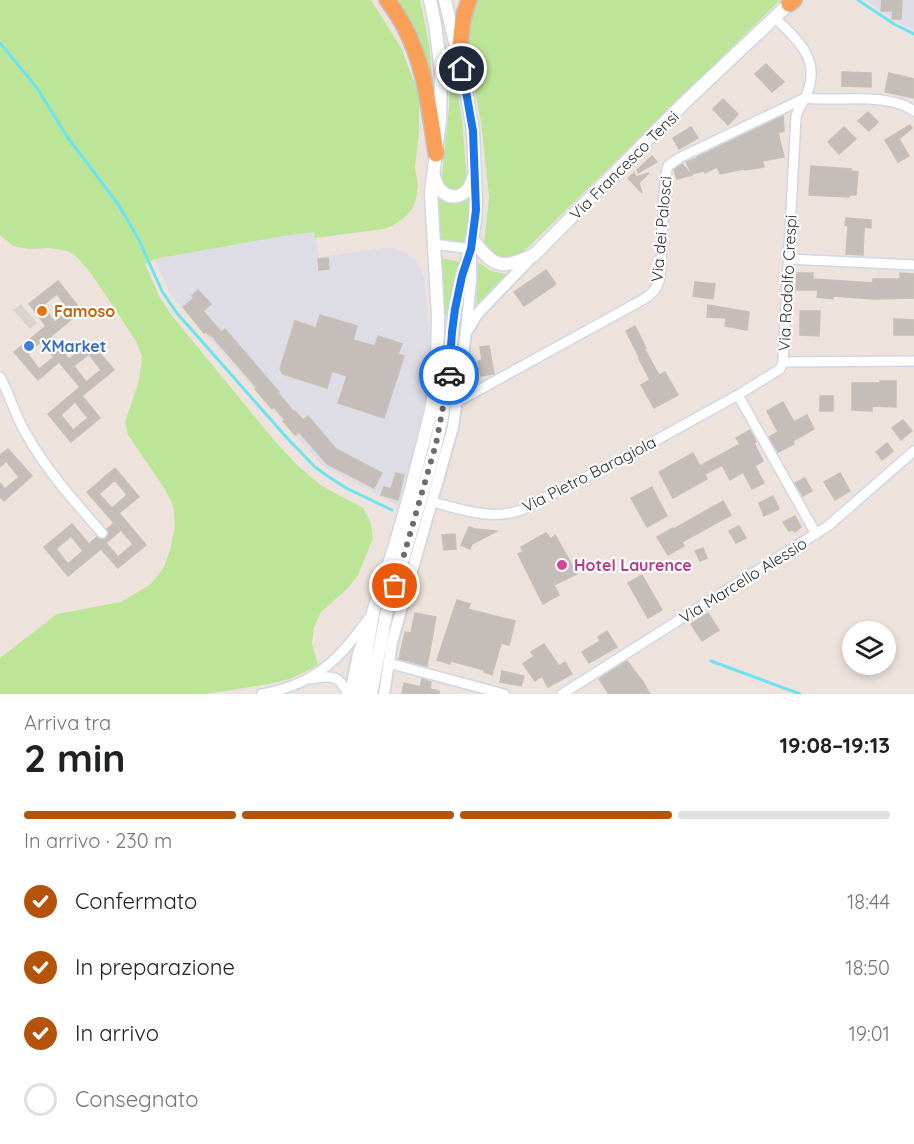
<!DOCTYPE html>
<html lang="it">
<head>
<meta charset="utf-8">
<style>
	body { margin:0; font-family:Quicksand,sans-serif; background:#f6f6f6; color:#202124; height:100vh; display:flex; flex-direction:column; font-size:22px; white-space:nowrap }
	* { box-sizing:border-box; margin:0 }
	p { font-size:20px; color:#757577 }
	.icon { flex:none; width:33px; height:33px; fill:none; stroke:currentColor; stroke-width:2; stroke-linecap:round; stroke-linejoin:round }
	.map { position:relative; height:694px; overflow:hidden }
	.sheet { display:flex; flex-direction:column; background:#fff; flex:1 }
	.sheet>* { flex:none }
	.tools { position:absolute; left:842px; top:621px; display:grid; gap:12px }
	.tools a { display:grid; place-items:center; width:54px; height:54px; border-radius:50%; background:#fff; box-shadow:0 3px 9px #0003; font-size:30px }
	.pin { position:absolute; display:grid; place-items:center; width:51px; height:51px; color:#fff; margin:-26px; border:3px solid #fff; border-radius:50%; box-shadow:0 2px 6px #0007 }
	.courier { position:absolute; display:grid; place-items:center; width:60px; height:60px; margin:-30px; border:4px solid #1a73e8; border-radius:50%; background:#fff; color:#222; box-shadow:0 2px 8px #0007 }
	.summary em { font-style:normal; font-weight:700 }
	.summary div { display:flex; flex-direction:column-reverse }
	.summary { display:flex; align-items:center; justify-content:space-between; height:102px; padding:0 24px }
	h1 { font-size:39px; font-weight:700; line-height:45px }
	.bar { display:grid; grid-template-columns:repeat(4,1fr); gap:9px 6px; align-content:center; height:72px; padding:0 24px }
	.bar i { height:8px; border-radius:4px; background:#e0e0e0 }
	.bar .on { background:#b45309 }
	.bar p { grid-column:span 4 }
	ol { padding:0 24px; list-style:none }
	li { display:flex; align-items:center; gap:18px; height:66px }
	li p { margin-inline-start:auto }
	li .icon { padding:6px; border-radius:50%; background:#b45309; color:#fff; stroke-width:4 }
	li:last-child { color:#757577 }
	li i { width:33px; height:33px; border:3px solid #e0e0e0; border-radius:50% }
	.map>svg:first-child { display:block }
	.industrial { fill:#dedde5 }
	.green { fill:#bde597 }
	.plaza { fill:#d9d3cf }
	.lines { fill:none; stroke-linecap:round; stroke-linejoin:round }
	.stream { stroke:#6ce3f2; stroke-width:3 }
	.building { fill:#c5bdb9; stroke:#c8bfb5; stroke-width:1.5; fill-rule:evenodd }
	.minor-casing { stroke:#d1d7e4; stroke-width:12 }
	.tertiary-casing { stroke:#d1d7e4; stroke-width:14 }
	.secondary-casing { stroke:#d1d7e4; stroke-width:15 }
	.trunk-casing { stroke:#c3c3c3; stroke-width:18 }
	.minor { stroke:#fff; stroke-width:9 }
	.tertiary { stroke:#fff; stroke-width:10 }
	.secondary { stroke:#fff; stroke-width:12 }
	.trunk { stroke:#fa9f57; stroke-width:15 }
	.done { stroke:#6e6b68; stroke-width:6; stroke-dasharray:0 10.8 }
	.route { stroke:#1a73e8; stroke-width:8 }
	.food-dot { fill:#e8710a; stroke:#fff; stroke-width:2 }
	.shop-dot { fill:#3f7fe0; stroke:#fff; stroke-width:2 }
	.hotel-dot { fill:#d1479c; stroke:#fff; stroke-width:2 }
	.labels { text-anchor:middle; stroke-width:4.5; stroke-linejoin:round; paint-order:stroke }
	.street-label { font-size:16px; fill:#2a2a2a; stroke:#fff }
	.food-label { font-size:16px; font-weight:bold; fill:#c56008; stroke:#fff; text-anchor:start }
	.shop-label { font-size:16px; font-weight:bold; fill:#366cbe; stroke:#fff; text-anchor:start }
	.hotel-label { font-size:16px; font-weight:bold; fill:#b23c85; stroke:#fff; text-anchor:start }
</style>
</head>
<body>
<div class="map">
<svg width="914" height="694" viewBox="0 0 914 694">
	<rect width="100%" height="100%" fill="#ede3dc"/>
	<g class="industrial">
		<polygon points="865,0 914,0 914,30 903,25"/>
		<polygon points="315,232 319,257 384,248 395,248 406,253 416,261 421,269 424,278 430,336 430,380 418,439 398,506 324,467 320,463 170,294 155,259 283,236"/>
	</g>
	<g class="green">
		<polygon points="0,0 371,0 401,48 419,94 419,133 415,167 418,186 416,200 412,209 404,218 392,226 383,229 315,238 314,232 283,236 155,259 145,264 160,298 173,317 273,439 298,466 322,486 363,508 371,523 373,538 358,575 348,588 321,612 314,627 312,644 318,665 307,671 290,679 263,685 206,694 0,694 0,658 57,614 121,602 151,584 164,567 170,550 175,526 173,505 164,488 128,435 125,422 138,384 141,367 142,356 136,341 107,297 90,272 76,256 68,251 50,248 28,249 13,246 0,235"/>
		<polygon points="393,0 420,0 429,44 433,86 432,86"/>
		<polygon points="476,0 780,0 518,257 497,260 488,252 484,243 489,197 481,122 468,54 466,39 471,11"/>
		<polygon points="456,81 462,121 467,179 466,184 457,192 447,190 442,182 442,176 449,108 449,84"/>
		<path d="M440,197c11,6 18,6 29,1l2,1 -3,34 -4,11 -25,-2 -2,-43z"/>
		<polygon points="441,258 461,262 449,314 447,316 444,313"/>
		<polygon points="480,263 491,271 506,274 507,276 478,304 477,303 476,286 477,265"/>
	</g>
	<polygon class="plaza" points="21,304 37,323 30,329 13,310"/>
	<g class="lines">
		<g class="stream">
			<polyline points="858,0 894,24 914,34"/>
			<polyline points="0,43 37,88 68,138 118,204 138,238 162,291 176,312 288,439 315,467 326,475 346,488 392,510"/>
			<polyline points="711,661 800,694"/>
		</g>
	</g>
	<g class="building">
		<polygon points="882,0 902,0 901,19 892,19 893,11 881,11"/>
		<polygon points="766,64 784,82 772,92 755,74"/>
		<polygon points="842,72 871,73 871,87 842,86"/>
		<polygon points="889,73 914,79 914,98 885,92"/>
		<polygon points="723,99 738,114 728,125 713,109"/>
		<polygon points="868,112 878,122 869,131 858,121"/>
		<polygon points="783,116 784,131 778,133 784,157 762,161 764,167 745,170 744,169 720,174 717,167 705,173 704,171 692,174 686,162 698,158 697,157"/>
		<polygon points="910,125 912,128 899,139 909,156 898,162 885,140"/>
		<polygon points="691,127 698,138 679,149 673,138"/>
		<polygon points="844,127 856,139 839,154 828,142"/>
		<polygon points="652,156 657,162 638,173 637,170"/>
		<polygon points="682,164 692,175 677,179 674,170"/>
		<polygon points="811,166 851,169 851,171 858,172 856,195 849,195 849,197 809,195"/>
		<polygon points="634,173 636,177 649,173 639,183 642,193 628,178"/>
		<polygon points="846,218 871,220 871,228 864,227 863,255 846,254 848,226 845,225"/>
		<polygon points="328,258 329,269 319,270 318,259"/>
		<polygon points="546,270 556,284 524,306 514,292"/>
		<polygon points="797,273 813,273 813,279 873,283 873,279 900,279 900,273 914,274 914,298 873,299 833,296 833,299 817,297 818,290 796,290"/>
		<path d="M58,281l24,30 -32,26 19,22 22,-17 23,28 -32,26 18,22 -29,24 -23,-28 32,-27 -21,-25 -21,18 -24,-28 32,-26 -17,-22zM57,294l12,16 -14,12 -13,-16zM42,341l12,16 -15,12 -12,-16zM89,354l12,16 -15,12 -12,-16zM75,402l13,16 -15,12 -12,-15z"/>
		<polygon points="695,282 715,284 713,299 693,296"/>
		<polygon points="198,290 211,304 203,311 221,332 225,329 279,392 278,393 294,412 295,411 303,420 308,416 336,449 382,473 374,488 327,464 299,432 295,435 283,421 285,420 274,407 272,409 261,396 255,389 257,388 211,335 210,336 206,332 204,333 183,307 194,298 192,296"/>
		<polygon points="708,305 749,312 747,330 725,326 726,318 707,317"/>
		<polygon points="800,311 820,311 819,336 800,335"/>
		<polygon points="320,315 357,326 353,340 375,346 378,336 402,344 398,354 404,356 384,418 338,403 347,376 332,371 327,388 283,374 280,369 295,321 316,328"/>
		<polygon points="894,319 914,320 914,335 894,335"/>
		<polygon points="635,326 646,348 644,348 659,375 665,372 678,395 654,408 641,385 650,380 639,359 640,359 626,331"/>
		<polygon points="489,346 494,374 481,376 478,361 482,360 480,347"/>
		<polygon points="880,381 896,381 896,407 872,406 872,411 852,410 852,383 880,383"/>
		<rect x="820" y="396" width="13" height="15"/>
		<polygon points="783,402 794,422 807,415 814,429 793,441 794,444 778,452 769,437 778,432 767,411"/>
		<polygon points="903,420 912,431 901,440 892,428"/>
		<polygon points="750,430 756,442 754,443 763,461 755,466 764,483 752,489 743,472 730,480 722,465 705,474 707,479 673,498 659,472 693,453 700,466 740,444 736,438"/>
		<polygon points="887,443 893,451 882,460 876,452"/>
		<polygon points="8,449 32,476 4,501 0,497 0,483 5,489 19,477 6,461 0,467 0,455"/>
		<path d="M115,468l24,29 -20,16 27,32 -28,23 -17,-19 -33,27 -24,-29 28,-23 17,20 8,-7 6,3 4,-2 2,-6 -2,-3 7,-6 -27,-31zM115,480l12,15 -15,13 -13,-14zM121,530l12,14 -15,13 -12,-14zM71,536l12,15 -15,13 -12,-15z"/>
		<polygon points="396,473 404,475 398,500 381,495 384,487 391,489"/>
		<polygon points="840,473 850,491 835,500 824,482"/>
		<polygon points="805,478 812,491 803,496 795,483"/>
		<polygon points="652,487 667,516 647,527 631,498"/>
		<polygon points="773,496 779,509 764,516 759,503"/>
		<polygon points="723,501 731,515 682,542 684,546 668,555 657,537 673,528 674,529"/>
		<polygon points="795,516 801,527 795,532 793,530 789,531 783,522"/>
		<polygon points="739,526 746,538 736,543 729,531"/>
		<polygon points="469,527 475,529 497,531 472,544 470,549 461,545"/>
		<polygon points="546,533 551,539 555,535 577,574 554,585 559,595 543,604 518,554 523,552 521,547"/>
		<polygon points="455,534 456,549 444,550 442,535"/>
		<polygon points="703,548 707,558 700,561 695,551"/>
		<polygon points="642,575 662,610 648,618 628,583"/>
		<polygon points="457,600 470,604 468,609 515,621 509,645 501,643 492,675 484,672 484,670 451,661 450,664 437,660"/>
		<polygon points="415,613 436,617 427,666 399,659 405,632 411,633"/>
		<polygon points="708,613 719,630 702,641 691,624"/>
		<polygon points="607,631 617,647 589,663 582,652 600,641 598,637"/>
		<polygon points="544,644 559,666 565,662 572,674 548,687 542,676 535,681 523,664 534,656 531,652"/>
		<polygon points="627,661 643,682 650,694 609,694 599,679"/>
		<polygon points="502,671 524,676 521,686 500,682"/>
		<polygon points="422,679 431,682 430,689 439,691 439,694 402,694 404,683 420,687"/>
	</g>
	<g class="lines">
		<defs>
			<g id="minor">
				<path d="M805,98c32,4 84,-6 109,13"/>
				<polyline points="434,244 471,249"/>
				<polyline points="789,259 914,265"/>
				<polyline points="783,362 914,361"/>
				<path d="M0,377c10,18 15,38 25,55 21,38 49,69 77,101"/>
				<polyline points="738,395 816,534"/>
				<path d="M457,402l187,-103c9,-6 14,-11 16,-22l5,-99 3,-12 11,-8 124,-59"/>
				<path d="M432,502c29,7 59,19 89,8l110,-56 107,-59 42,-26 3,-7 13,-245c2,-10 9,-16 12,-26 12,-33 -12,-53 -33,-73"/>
				<polyline points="388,663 504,694"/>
				<path d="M311,679c18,-4 30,-4 36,15"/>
				<path d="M262,694c56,-10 78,-36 110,-80"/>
				<polyline points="562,694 828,526 914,451"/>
			</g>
			<g id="tertiary">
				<polyline points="468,329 478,313 533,256"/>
				<polyline points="350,694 358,654 367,629"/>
				<polyline points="384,694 392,642 453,427 466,332 471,280 471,255"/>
			</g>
			<g id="secondary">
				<path d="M434,176c5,26 33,28 39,2"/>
				<path d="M472,239c23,29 28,31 62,16l149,-151 106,-100"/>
				<polyline points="360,694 373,612 396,542 410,493 431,411 437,372 438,315 431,192 440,120 441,71 435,24 430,0"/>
				<polyline points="371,694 386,615 406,549 433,456 441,422 448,382 452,331 455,309 462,276 471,249 475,220 476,201 473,131 465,84 445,0"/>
			</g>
			<g id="trunk">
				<path d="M387,0c36,46 41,98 49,154"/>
				<polyline points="789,4 794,0"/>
				<polyline points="459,55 463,18 469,0"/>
			</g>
		</defs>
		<use href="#minor" class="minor-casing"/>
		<use href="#tertiary" class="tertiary-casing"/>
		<use href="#secondary" class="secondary-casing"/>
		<use href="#trunk" class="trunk-casing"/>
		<use href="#minor" class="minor"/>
		<use href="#tertiary" class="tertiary"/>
		<use href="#secondary" class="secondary"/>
		<use href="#trunk" class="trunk"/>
	</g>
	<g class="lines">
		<polyline class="done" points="395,586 436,444 449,375"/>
		<polyline class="route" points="449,375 452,332 455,309 462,276 471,249 476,210 473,131 462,69"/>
	</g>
	<circle class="food-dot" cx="42" cy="311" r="6"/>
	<circle class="shop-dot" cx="29" cy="346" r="6"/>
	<circle class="hotel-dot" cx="562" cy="565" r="6"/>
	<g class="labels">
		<g class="street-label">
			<text transform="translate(624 165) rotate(-45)" y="6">Via Francesco Tensi</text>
			<text transform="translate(661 229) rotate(-85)" y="6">Via dei Palosci</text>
			<text transform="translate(787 283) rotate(-87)" y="6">Via Rodolfo Crespi</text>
			<text transform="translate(589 474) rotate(-27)" y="6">Via Pietro Baragiola</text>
			<text transform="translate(743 580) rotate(-32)" y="6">Via Marcello Alessio</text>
		</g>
		<g class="food-label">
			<text x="54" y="317">Famoso</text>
		</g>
		<g class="shop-label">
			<text x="41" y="352">XMarket</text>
		</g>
		<g class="hotel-label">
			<text x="574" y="571">Hotel Laurence</text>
		</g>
	</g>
</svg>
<div class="tools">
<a><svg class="icon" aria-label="layers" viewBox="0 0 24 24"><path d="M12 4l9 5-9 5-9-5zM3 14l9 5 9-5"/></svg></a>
</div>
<div class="pin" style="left:395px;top:586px;background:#ea580c"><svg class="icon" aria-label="bag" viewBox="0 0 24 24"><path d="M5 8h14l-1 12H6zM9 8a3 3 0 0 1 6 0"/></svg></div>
<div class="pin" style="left:462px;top:69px;background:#1f2937"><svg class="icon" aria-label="home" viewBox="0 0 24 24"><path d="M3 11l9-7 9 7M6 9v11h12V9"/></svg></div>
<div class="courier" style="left:449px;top:375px"><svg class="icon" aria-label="car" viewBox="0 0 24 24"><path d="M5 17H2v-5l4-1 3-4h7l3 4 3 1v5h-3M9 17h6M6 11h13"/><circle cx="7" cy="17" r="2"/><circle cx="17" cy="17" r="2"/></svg></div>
</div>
<section class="sheet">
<div class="summary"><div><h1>2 min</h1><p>Arriva tra</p></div><em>19:08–19:13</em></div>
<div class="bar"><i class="on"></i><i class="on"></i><i class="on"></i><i></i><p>In arrivo · 230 m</p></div>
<ol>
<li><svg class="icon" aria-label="check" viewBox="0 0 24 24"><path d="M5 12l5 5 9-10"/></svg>Confermato<p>18:44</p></li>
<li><svg class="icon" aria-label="check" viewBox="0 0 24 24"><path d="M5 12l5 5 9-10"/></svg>In preparazione<p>18:50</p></li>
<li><svg class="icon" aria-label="check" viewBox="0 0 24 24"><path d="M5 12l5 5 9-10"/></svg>In arrivo<p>19:01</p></li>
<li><i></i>Consegnato</li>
</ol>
</section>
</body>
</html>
